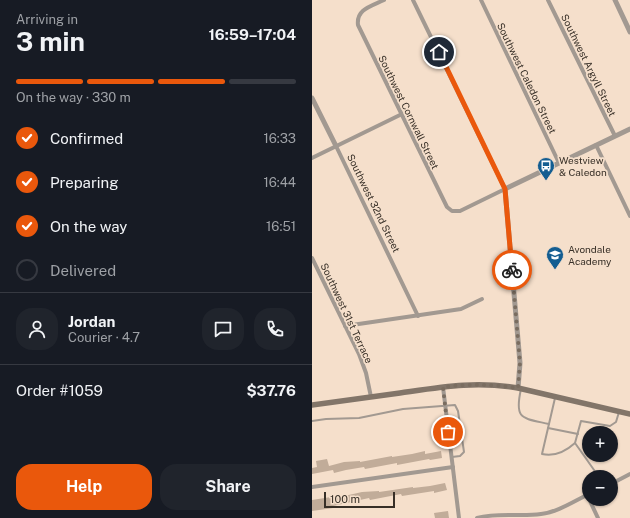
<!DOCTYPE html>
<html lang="en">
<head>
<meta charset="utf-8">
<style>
	body { margin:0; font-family:"Public Sans",sans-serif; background:#20242c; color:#f1f3f6; height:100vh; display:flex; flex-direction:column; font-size:15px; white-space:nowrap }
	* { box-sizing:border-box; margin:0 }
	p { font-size:13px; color:#9ea1a6 }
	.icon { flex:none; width:22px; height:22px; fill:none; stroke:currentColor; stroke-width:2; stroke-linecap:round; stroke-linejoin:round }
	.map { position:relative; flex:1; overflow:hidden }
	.sheet { display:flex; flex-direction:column; background:#171b24; width:312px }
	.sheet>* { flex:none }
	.tools { position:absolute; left:270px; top:426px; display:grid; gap:8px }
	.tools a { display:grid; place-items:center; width:36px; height:36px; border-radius:50%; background:#171b24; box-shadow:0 1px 3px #0004; font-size:20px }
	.scale { position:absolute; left:12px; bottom:10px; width:71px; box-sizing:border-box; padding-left:4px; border:2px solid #372f27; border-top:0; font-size:11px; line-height:14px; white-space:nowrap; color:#372f27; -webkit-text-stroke:3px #f5dfcb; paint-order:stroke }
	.pin { position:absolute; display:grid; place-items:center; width:34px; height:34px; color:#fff; margin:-17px; border:2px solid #fff; border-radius:50%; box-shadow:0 1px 4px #0007 }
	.courier { position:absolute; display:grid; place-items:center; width:40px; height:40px; margin:-20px; border:3px solid #ea580c; border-radius:50%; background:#fff; color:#222; box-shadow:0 1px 5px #0007 }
	.summary em { font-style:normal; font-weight:700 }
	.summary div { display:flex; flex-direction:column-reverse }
	.summary { display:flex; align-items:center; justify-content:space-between; height:68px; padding:0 16px }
	h1 { font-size:26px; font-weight:700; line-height:30px }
	.bar { display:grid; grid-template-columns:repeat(4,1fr); gap:6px 4px; align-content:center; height:48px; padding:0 16px }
	.bar i { height:5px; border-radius:3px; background:#363941 }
	.bar .current { background:#ea580c }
	.bar p { grid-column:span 4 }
	.line { display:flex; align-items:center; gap:10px; padding:0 16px; border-top:1px solid #363941 }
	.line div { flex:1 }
	.round { display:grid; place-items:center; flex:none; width:42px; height:42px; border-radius:16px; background:#20242c }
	ol { padding:0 16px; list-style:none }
	li { display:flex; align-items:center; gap:12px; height:44px }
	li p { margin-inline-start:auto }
	li .icon { padding:4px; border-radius:50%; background:#ea580c; color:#fff; stroke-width:4 }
	li:last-child { color:#9ea1a6 }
	li i { width:22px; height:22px; border:2px solid #363941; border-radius:50% }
	.action { display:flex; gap:8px; margin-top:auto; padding:8px 16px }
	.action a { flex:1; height:46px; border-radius:16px; background:#ea580c; color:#fff; font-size:16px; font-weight:700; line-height:46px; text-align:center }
	.action a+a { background:#20242c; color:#f1f3f6 }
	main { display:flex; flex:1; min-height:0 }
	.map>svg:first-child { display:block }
	.building { fill:#c1ac99 }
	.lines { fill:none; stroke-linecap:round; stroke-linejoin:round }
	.service { stroke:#a29991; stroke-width:2 }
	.minor { stroke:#a29991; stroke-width:4 }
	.tertiary { stroke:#a29991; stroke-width:5 }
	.secondary { stroke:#827569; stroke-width:5.5 }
	.done { stroke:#7a6d60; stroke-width:4; stroke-dasharray:0 7.2 }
	.route { stroke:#ea580c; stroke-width:5 }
	.labels { text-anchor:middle; stroke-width:3.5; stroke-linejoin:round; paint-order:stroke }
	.street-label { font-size:10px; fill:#372f27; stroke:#f5dfcb }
	.poi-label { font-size:10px; fill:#372f27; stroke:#f5dfcb; text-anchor:start }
</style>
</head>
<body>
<main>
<section class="sheet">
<div class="summary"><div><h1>3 min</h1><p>Arriving in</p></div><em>16:59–17:04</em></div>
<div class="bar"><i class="current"></i><i class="current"></i><i class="current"></i><i></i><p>On the way · 330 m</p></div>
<ol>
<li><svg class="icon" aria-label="check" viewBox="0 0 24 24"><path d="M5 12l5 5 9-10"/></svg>Confirmed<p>16:33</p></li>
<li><svg class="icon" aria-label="check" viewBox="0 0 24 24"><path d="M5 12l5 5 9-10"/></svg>Preparing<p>16:44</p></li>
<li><svg class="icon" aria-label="check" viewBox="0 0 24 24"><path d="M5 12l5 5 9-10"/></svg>On the way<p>16:51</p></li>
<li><i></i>Delivered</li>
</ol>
<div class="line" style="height:72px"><a class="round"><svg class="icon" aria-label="person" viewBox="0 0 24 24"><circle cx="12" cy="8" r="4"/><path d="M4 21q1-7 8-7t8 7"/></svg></a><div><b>Jordan</b><p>Courier · 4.7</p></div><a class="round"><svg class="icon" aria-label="chat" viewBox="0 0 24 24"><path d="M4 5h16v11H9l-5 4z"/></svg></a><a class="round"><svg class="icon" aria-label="phone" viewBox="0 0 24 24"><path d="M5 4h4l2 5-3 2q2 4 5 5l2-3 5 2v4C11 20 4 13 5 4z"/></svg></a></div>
<div class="line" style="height:52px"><div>Order #1059</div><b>$37.76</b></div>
<div class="action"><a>Help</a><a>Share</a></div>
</section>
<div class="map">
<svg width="318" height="518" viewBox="0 0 318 518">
	<rect width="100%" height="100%" fill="#f5dfcb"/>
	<g class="building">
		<polygon points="113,451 113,454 129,451 130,458 118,460 117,459 85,465 85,463 53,469 52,467 34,470 22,473 21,470 0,474 0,468 5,467 4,461 15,459 17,466 32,462 48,461 48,462 80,456 80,457 100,454"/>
		<polygon points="133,483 135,490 122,493 122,491 90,496 89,494 58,500 57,498 21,506 21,508 0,511 0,500 19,497 19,499 50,492 67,491 67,492 101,487 101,488 118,486"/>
		<polygon points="136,511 137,518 123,518 122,513"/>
	</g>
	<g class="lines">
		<g class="service">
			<path d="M209,389c-7,31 1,29 28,35"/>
			<path d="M243,398l-13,56c13,3 23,-2 33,-11"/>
			<polyline points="0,421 14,419 47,418 91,409 143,405 146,411 152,452 148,456 140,457"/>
			<polyline points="236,428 266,434"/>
			<polyline points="287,477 263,443 269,421 298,426 304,422 307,412"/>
		</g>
		<g class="minor">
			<path d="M72,0c-12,6 -28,9 -26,25l89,182 5,4h8l45,-22 -92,-189"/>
			<polyline points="169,0 247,163"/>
			<polyline points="236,0 303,136"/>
			<polyline points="284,145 318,216"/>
			<polyline points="24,146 106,316"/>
			<polyline points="0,158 90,114"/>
			<polyline points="0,258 47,354 54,373 59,397"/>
			<polyline points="33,326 149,309 170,299"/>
			<polyline points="131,387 147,518"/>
			<polyline points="299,484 318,474"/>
			<polyline points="0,487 141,467"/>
			<polyline points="277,499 286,518"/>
			<path d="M165,518c22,-6 42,-1 64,-4 17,-2 33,-13 48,-20"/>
		</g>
		<g class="tertiary">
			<polyline points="303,0 318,32"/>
			<polyline points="0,98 24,146"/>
			<polyline points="206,388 208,363 193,189 318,129"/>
		</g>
		<path class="secondary" d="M0,405c29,-4 58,-8 88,-12 42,-6 75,-12 118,-5l112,26"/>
	</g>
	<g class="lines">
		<path class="done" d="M136,432l-5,-45c26,-3 49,-3 75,1l2,-25 -8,-93"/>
		<polyline class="route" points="127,52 193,189 200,270"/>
	</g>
	<defs>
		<symbol id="bus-pin" viewBox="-11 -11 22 30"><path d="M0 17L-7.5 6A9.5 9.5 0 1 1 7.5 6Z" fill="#135d91" stroke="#f5dfcb"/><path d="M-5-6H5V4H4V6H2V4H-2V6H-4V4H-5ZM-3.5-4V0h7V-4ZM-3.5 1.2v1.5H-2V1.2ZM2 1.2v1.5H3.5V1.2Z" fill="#fff"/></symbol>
		<symbol id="school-pin" viewBox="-11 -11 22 30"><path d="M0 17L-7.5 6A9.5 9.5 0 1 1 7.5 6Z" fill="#135d91" stroke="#f5dfcb"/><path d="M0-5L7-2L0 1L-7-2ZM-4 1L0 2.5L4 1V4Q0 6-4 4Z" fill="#fff"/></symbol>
	</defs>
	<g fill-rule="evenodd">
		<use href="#bus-pin" x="224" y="156" width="20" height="27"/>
		<use href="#school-pin" x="233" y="245" width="20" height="27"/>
	</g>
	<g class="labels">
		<g class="street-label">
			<text transform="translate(277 65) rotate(64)" y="4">Southwest Argyll Street</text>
			<text transform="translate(215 78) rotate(64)" y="4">Southwest Caledon Street</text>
			<text transform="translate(97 112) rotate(64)" y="4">Southwest Cornwall Street</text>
			<text transform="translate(62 203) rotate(64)" y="4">Southwest 32nd Street</text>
			<text transform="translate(35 313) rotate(65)" y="4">Southwest 31st Terrace</text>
		</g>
		<g class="poi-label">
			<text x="247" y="164">Westview<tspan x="247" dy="12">&amp; Caledon</tspan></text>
			<text x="256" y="253">Avondale<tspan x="256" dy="12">Academy</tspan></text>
		</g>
	</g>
</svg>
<div class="tools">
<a>+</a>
<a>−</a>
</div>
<div class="scale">100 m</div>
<div class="pin" style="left:136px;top:432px;background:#ea580c"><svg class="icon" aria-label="bag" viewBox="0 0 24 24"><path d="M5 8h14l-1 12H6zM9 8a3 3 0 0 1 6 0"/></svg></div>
<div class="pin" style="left:127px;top:52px;background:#1f2937"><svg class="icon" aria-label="home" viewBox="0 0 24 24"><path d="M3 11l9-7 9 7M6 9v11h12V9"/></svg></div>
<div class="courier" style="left:200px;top:270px"><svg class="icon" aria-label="bike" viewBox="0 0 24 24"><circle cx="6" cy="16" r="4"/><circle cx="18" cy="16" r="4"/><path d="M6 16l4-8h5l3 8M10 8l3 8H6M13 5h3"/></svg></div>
</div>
</main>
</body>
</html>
